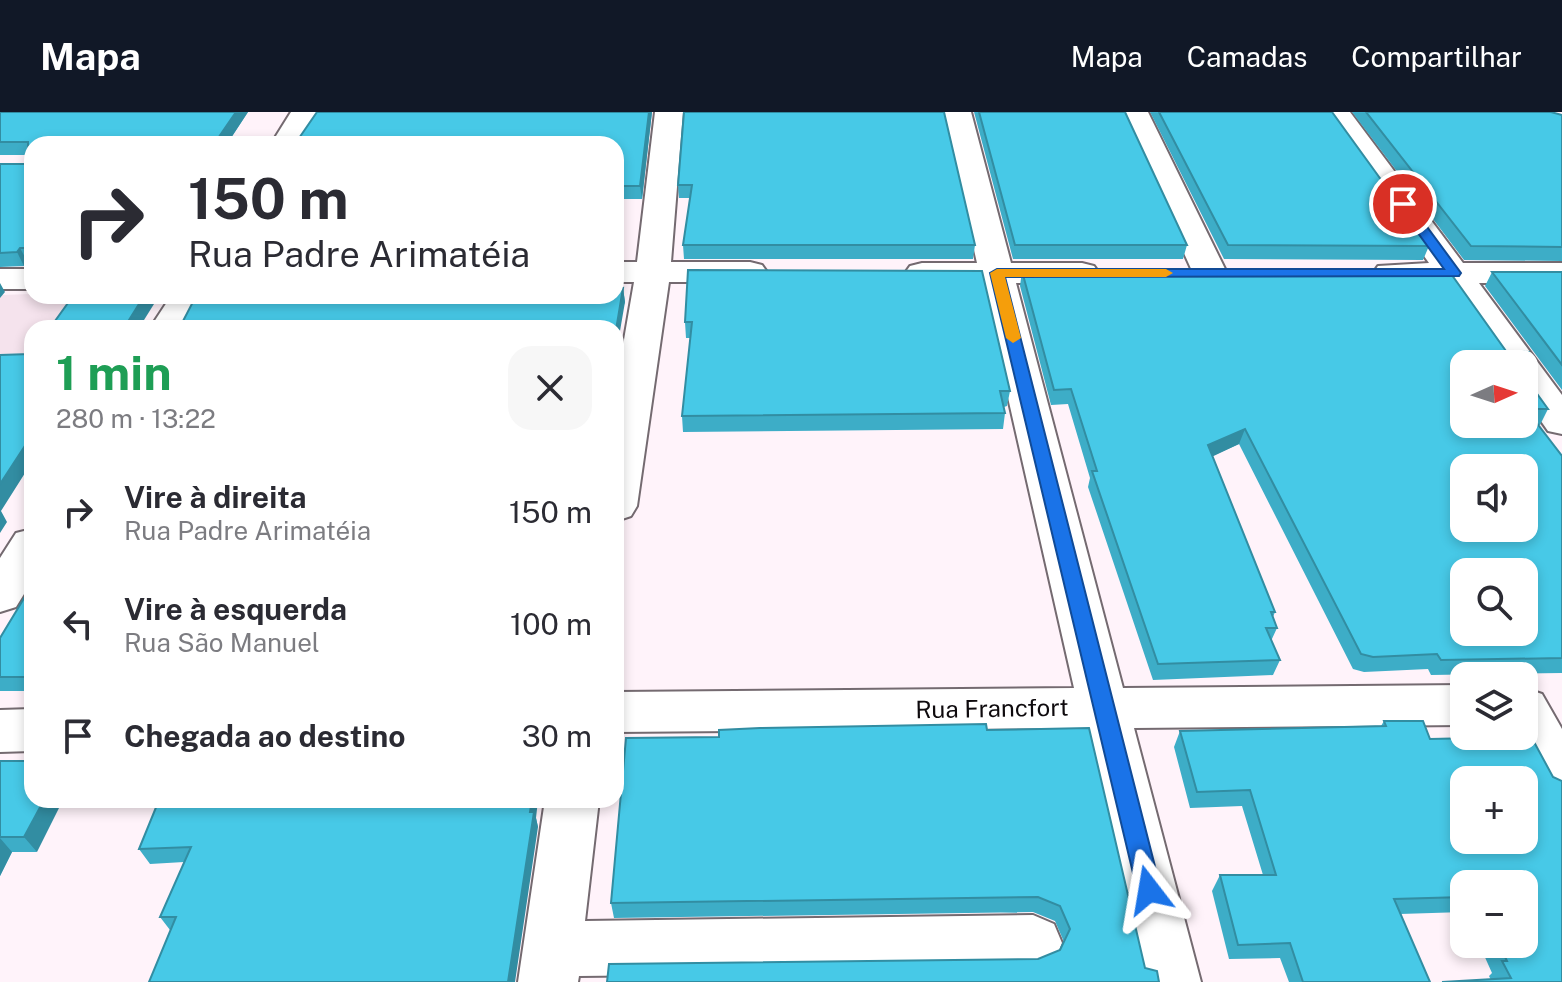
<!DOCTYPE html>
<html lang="pt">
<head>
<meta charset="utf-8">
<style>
	body { margin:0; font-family:"Public Sans",sans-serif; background:#f7f7f7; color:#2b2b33; height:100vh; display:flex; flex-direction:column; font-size:30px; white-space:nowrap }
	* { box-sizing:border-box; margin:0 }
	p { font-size:26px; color:#7c7c81 }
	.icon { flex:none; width:44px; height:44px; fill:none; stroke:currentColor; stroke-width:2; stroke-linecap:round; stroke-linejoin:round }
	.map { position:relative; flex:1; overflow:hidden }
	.drawer { position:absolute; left:24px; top:208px; width:600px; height:488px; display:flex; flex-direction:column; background:#fff; border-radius:24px; box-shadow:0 4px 12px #0003 }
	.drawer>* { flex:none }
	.guide { position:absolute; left:24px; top:24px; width:600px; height:168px; border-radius:24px; box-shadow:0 4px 12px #0003; background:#fff; color:#2b2b33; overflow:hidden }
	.needle { width:52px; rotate:87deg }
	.fabs { position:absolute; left:1450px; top:238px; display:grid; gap:16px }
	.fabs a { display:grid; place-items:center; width:88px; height:88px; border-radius:16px; background:#fff; box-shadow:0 4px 12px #0003; font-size:40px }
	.pin { position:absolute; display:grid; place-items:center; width:68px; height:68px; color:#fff; margin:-34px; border:4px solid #fff; border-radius:50%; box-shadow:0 2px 8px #0007 }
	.me { position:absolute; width:88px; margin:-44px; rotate:346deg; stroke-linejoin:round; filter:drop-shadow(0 0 6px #0008) }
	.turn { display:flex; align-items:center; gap:28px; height:168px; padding:0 32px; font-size:36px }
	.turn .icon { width:104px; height:104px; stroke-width:2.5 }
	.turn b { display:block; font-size:56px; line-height:68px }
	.round { display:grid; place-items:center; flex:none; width:84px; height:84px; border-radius:24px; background:#f7f7f7 }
	.overview { display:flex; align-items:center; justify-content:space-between; height:136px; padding:0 32px }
	h1 { font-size:48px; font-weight:700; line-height:60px; color:#1e9e55 }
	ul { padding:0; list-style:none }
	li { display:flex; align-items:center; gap:24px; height:112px; padding:0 32px }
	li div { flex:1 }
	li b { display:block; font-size:30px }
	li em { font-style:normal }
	header { display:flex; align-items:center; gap:48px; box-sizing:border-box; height:112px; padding:0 40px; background:#111827; color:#fff }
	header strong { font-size:38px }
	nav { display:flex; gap:44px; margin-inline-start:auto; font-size:28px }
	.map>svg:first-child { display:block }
</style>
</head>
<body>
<header>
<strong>Mapa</strong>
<nav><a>Mapa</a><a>Camadas</a><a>Compartilhar</a></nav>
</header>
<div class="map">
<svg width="1562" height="870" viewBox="0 0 1562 870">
	<rect width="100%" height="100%" fill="#fff3fa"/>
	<path fill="#f5e3ed" d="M32 182 76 184 54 216H32V259L0 260V183Z"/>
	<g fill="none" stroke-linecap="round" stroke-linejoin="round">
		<g stroke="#746a70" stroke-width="4">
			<path id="minor" d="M291 0H319L301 32H271Z
				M655 0H683L671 150H750L762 153 767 160 762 167 750 170H669L637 394 631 404 616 409V274L634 170H616V150H637Z
				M943 0H971L1011 151H1082L1094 154 1099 161 1094 168 1082 171H1016L1123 576 1464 573V613L1134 616 1201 870H1141L1083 616 616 620V580L1074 576 982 171H922L910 168 905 161 910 154 922 151H977Z
				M1120 0H1148L1227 161 1222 168 1210 171 1198 168 1193 161Z
				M1322 0H1350L1463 151H1562V171H1479L1562 283V322L1548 319 1524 285V252H1501L1444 171H1390L1378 168 1373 161 1378 154 1429 151Z
				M0 157H32V177H0Z
				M171 184H205L186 216H150Z
				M32 417V469L16 495 0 500V446L16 421Z
				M1524 576 1542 582 1562 617V686L1543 680 1514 624H1524Z
				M32 597V639L0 640V598Z
				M545 688H599L585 809 1033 803 1054 812 1062 831 1054 850 1033 859 579 864 578 870H518Z"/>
		</g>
		<use href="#minor" fill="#fff" fill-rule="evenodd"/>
	</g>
	<path fill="#3dadc7" d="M0 0H248L227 32H32V149H27L24 154 0 155V52H28V43H0Z
		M317 0H652L642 87H616V32Z
		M684 0 975 133 973 147H684L683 133 690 86H679L678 73Z
		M974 0H1125L1187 133 1183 147H1013Z
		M1150 0H1332L1429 134 1423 148 1224 147Z
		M1352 0H1551L1562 3V149L1464 148Z
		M982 159 1010 279 1007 294 1004 295 1005 301 1003 317 683 320 682 304 691 226H686L685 210Z
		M1022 159 1530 272 1548 297 1540 313H1538L1562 344V561L1431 563 1428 557 1364 560 1353 557 1239 332 1212 344 1275 500 1273 505 1277 516 1271 529 1280 548 1273 563 1153 568 1088 375 1090 366 1068 292 1051 293 1020 174Z
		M1492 160H1562V278L1485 174Z
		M623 176 625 190 616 216H184L182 211 616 184Z
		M32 473V579H0V526Z
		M1384 609 1430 627 1562 870 1491 868 1489 864 1492 861 1479 832H1524L1464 772V800L1400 802 1430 870H1289L1280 846 1229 847 1212 779 1220 763H1263L1242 694 1190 696 1174 635 1180 619 1381 614Z
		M987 618 1145 856 1038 847 1060 838 1064 830 1055 809 1033 800 614 806 611 791 719 625Z
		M0 649 37 740H12L0 764Z
		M536 706 538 715 170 818 160 805 184 750 150 752 139 737Z"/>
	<path fill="#328da2" d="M236 0H248L227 32H214Z
		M649 0H652L642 87 640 74Z
		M20 136 27 149 24 154 17 140Z
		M0 171 5 180 0 186Z
		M623 176 625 190 616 242V218Z
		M144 184H159L139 216H124Z
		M1245 317 1239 332 1203 349 1208 333Z
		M32 323V350L1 399 7 410 0 421V372Z
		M44 688H63L37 740 24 725Z
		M532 688H538L536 706 538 715 515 870H508Z
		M0 726 12 740 0 764Z"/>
	<path fill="#47c9e7" stroke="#328da2" stroke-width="2" fill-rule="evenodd" d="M0 0H236L214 32H32V136H20L17 140 0 141V52H28V30H0Z
		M317 0H649L640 74H616V32H295Z
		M684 0H944L975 133H683L692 73H678Z
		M979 0H1125L1187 133H1015Z
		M1159 0H1332L1429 134 1228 133Z
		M1366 0H1551L1562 3V135L1471 134Z
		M688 158 982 159 1010 279H1000L1005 301 682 304 692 210H685Z
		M1022 159H1449L1506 239 1529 240 1530 272 1548 297H1526L1562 344V546L1441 548 1437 542 1373 545 1361 542 1245 317 1208 333 1275 500H1271L1277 516H1266L1280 548 1158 552 1092 359H1097L1071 277 1054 278ZM1464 252H1524V312H1464ZM1464 356H1524V416H1464ZM1464 460H1524V520H1464Z
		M1492 160H1562V253Z
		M623 176 616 218V216H200L203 211H182L196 184H616V177Z
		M73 184H144L124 216H50Z
		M32 240V323L0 372V243L30 242Z
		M32 473V565H0V526Z
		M1384 609H1423L1430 627 1474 626 1476 630 1533 628 1553 665 1562 669V870H1442L1511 866 1502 849H1507L1499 832H1524V772H1464V785L1394 787 1430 870H1303L1290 831 1238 833 1220 763H1276L1250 678 1197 680 1180 619 1386 614ZM1464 668H1524V728H1464Z
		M986 612 987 618 1089 616 1145 856 1157 859 1159 870H607L609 852 1038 847 1060 838 1070 817 1060 794 1038 785 611 791 626 626 719 625V618L760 616Z
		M0 649H32V688H44L24 725H0Z
		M159 688H532L530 700H534L508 870H149L176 805H160L191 735 139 737Z"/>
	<path fill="#1a73e8" stroke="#114b97" stroke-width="2" d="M1399 89H1408L1461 161 1459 164 1005 165 1161 778 1157 786 1149 789 1141 786 1137 778 990 161 997 157H1444L1397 92Z"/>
	<path fill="#f59e0b" d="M997 157H1166L1173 161 1166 165H1005L1021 226 1013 231 1006 226 990 161Z"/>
	<g text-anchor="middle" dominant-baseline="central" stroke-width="6" stroke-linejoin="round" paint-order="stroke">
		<g font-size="24" fill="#0e0a0d" stroke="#fff">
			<text transform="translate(992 596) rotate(-1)">Rua Francfort</text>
		</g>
	</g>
</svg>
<div class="fabs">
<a><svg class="needle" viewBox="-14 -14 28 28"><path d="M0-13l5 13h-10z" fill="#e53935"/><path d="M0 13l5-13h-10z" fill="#7c7c81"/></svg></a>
<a><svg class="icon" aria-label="sound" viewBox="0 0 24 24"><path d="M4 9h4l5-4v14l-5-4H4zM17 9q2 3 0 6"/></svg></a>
<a><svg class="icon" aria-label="search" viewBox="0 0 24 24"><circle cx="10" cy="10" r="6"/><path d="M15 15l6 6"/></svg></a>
<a><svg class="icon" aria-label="layers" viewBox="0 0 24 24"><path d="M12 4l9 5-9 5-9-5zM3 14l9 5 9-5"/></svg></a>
<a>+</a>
<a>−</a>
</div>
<div class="pin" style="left:1403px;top:92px;background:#d93025"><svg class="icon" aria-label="arrive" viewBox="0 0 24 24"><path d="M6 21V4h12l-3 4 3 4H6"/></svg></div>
<svg class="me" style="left:1149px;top:778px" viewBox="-20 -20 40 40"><path d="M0-17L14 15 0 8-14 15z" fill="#1a73e8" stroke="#fff" stroke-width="4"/></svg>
<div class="guide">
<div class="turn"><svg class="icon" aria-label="right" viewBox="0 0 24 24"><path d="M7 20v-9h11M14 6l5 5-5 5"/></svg><div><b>150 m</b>Rua Padre Arimatéia</div></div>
</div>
<section class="drawer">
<div class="overview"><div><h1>1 min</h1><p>280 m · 13:22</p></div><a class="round"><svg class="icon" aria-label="close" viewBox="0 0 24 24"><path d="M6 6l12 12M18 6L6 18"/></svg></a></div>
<ul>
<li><svg class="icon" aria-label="right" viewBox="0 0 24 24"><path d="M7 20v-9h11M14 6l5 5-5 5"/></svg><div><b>Vire à direita</b><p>Rua Padre Arimatéia</p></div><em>150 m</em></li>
<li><svg class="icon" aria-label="left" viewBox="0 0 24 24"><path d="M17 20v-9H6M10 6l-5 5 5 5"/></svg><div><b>Vire à esquerda</b><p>Rua São Manuel</p></div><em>100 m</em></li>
<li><svg class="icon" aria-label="arrive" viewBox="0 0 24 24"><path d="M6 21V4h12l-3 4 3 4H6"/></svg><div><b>Chegada ao destino</b></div><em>30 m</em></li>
</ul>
</section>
</div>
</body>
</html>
